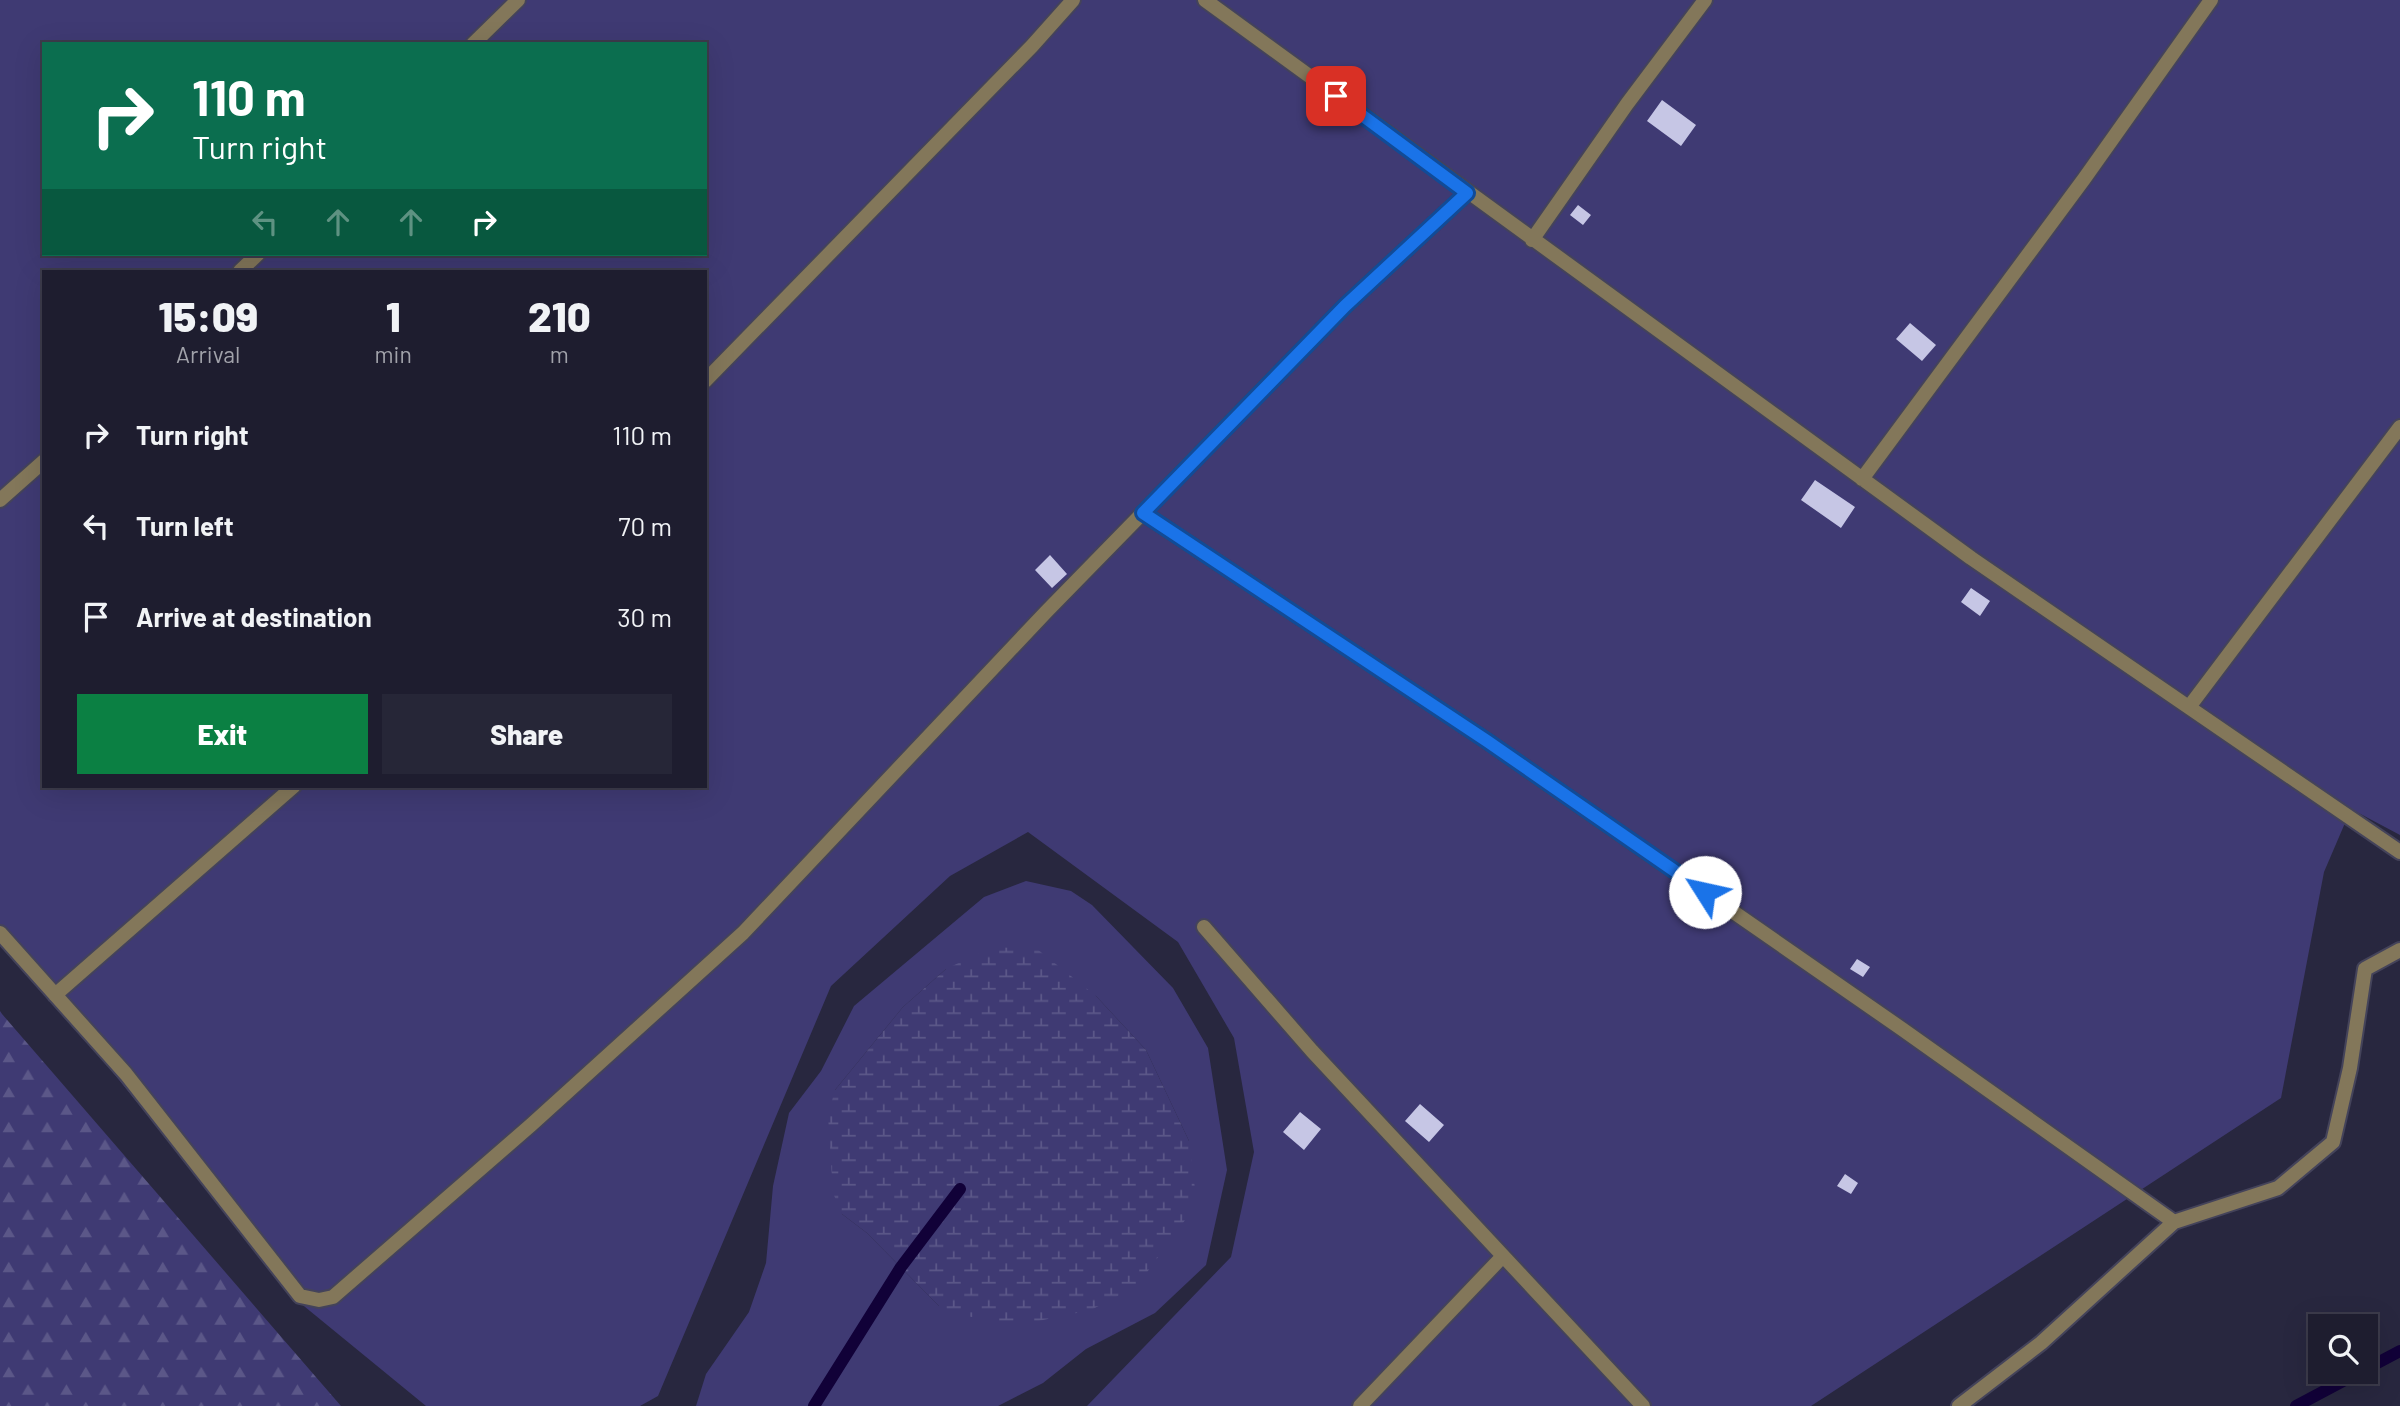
<!DOCTYPE html>
<html lang="en">
<head>
<meta charset="utf-8">
<style>
	body { margin:0; font-family:Barlow,sans-serif; background:#262637; color:#f1f3f6; height:100vh; display:flex; flex-direction:column; font-size:26px; white-space:nowrap }
	* { box-sizing:border-box; margin:0 }
	p { font-size:23px; color:#a1a2aa }
	.icon { flex:none; width:38px; height:38px; fill:none; stroke:currentColor; stroke-width:2; stroke-linecap:round; stroke-linejoin:round }
	.map { position:relative; flex:1; overflow:hidden }
	.sheet { position:absolute; left:42px; top:270px; width:665px; height:518px; display:flex; flex-direction:column; background:#1e1d2f; border-radius:0px; box-shadow:0 7px 28px #0002,0 0 0 2px #3c3b4b }
	.sheet>* { flex:none }
	.banner { position:absolute; left:42px; top:42px; width:665px; height:214px; border-radius:0px; box-shadow:0 7px 28px #0002,0 0 0 2px #3c3b4b; background:#0b6e4f; color:#fff; overflow:hidden }
	.buttons { position:absolute; left:2308px; top:1314px; display:grid; gap:14px }
	.buttons a { display:grid; place-items:center; width:70px; height:70px; border-radius:0px; background:#1e1d2f; box-shadow:0 7px 28px #0002,0 0 0 2px #3c3b4b; font-size:35px }
	.pin { position:absolute; display:grid; place-items:center; width:60px; height:60px; color:#fff; margin:-30px; border-radius:14px; box-shadow:0 4px 10px #0006 }
	.me { position:absolute; width:77px; margin:-38px; rotate:305deg; stroke-linejoin:round; filter:drop-shadow(0 0 5px #0008) }
	.turn { display:flex; align-items:center; gap:24px; height:147px; padding:0 35px; font-size:32px }
	.turn .icon { width:91px; height:91px; stroke-width:2.5 }
	.turn b { display:block; font-size:49px; line-height:60px }
	.lanes { display:flex; align-items:center; height:66px; padding:0 35px; background:#0003; justify-content:center; gap:35px; direction:ltr }
	.lanes .off { opacity:.35 }
	.eta { display:flex; justify-content:space-evenly; align-items:center; height:119px; text-align:center }
	.eta b { font-size:42px; font-weight:800; line-height:49px }
	.primary-button { display:flex; gap:14px; margin-top:auto; padding:14px 35px }
	.primary-button a { flex:1; height:80px; border-radius:0px; background:#0b8043; color:#fff; font-size:28px; font-weight:800; line-height:80px; text-align:center }
	.primary-button a+a { background:#262637; color:#f1f3f6 }
	ul { padding:0; list-style:none }
	li { display:flex; align-items:center; gap:21px; height:91px; padding:0 35px }
	li div { flex:1 }
	li b { display:block; font-size:26px }
	li em { font-style:normal }
	.map>svg:first-child { display:block }
</style>
</head>
<body>
<div class="map">
<svg width="2400" height="1406" viewBox="0 0 2400 1406">
	<defs>
		<pattern id="forest-firs" width="22" height="20" patternUnits="userSpaceOnUse" patternTransform="scale(1.75)"><rect width="22" height="20" fill="#3f3a73"/><path d="M5 1l3.5 6h-7zM16 11l3.5 6h-7z" fill="#5b5788"/></pattern>
		<pattern id="wetland-marsh" width="20" height="14" patternUnits="userSpaceOnUse" patternTransform="scale(1.75)"><rect width="20" height="14" fill="#3f3a73"/><path d="M1 5h8M5 5V1M11 12h8M15 12V8" fill="none" stroke="#5b5788"/></pattern>
	</defs>
	<rect width="100%" height="100%" fill="#28273f"/>
	<path fill="#3f3a73" fill-rule="evenodd" d="M0 0H2400V835L2351 809 2324 872 2281 1098 1811 1406H1087L1231 1257 1254 1152 1234 1038 1178 942 1028 832 950 876 831 986 658 1396 640 1406H426L299 1302 0 933ZM44 44H705V254H44ZM44 271H705V786H44Z
		M1026 881 1071 891 1092 905 1173 988 1208 1048 1227 1170 1206 1265 1155 1313 1086 1349 1043 1383 998 1406H696L706 1374 749 1312 766 1263 773 1186 789 1113 821 1071 854 1006 984 897ZM946 969 1096 996 1146 1050 1189 1141 939 1306 867 1233 842 1214 835 1090 903 1007Z"/>
	<path fill="url(#forest-firs)" d="M0 1011 2 1014 341 1406H0Z"/>
	<path fill="url(#wetland-marsh)" d="M992 947 1037 949 1096 996 1146 1050 1189 1141 1195 1189 1188 1216 1137 1286 1091 1310 1019 1325 966 1316 939 1306 867 1233 842 1214 833 1193 828 1115 835 1090 903 1007 946 969Z"/>
	<g fill="none" stroke-linecap="round" stroke-linejoin="round">
		<path stroke="#110138" stroke-width="12" d="M2366 1369 2400 1351
			M814 1406 901 1267 960 1189
			M2296 1406 2360 1372"/>
	</g>
	<path fill="#c6c6e5" d="M1662 100 1696 125 1681 146 1647 121Z
		M1578 205 1591 215 1583 225 1570 215Z
		M1910 323 1936 345 1922 361 1896 339Z
		M1815 480 1855 507 1841 528 1801 500Z
		M1050 555 1067 574 1052 588 1035 570Z
		M1971 588 1990 601 1980 616 1961 602Z
		M1857 959 1870 967 1863 977 1850 969Z
		M1420 1104 1444 1125 1429 1142 1405 1121Z
		M1300 1112 1321 1129 1304 1150 1283 1132Z
		M1845 1174 1858 1183 1851 1194 1837 1186Z"/>
	<g fill="none" stroke-linecap="round" stroke-linejoin="round">
		<g stroke="#44435a" stroke-width="18">
			<path id="lane" d="M1205 0 1971 558 2400 852
				M473 44 518 0
				M1532 240 1627 104 1705 0
				M240 271 258 254
				M705 381 1032 46 1073 0
				M1862 479 2084 179 2211 0
				M0 500 44 461
				M1143 513 1487 741 1902 1029 2174 1222
				M2189 707 2400 427
				M1204 927 1312 1051 1643 1406
				M0 933 126 1074 300 1296 319 1300 333 1297 531 1125 743 933 1046 612 1345 306 1467 193
				M55 995 294 786
				M1360 1406 1503 1256
				M1959 1406 2041 1343 2174 1222 2278 1188 2333 1142 2350 1068 2365 969 2400 950"/>
		</g>
		<use href="#lane" stroke="#83775a" stroke-width="14"/>
	</g>
	<g fill="none" stroke-linecap="round" stroke-linejoin="round">
		<g stroke="#114b97" stroke-width="18">
			<path id="route" d="M1336 96 1467 193 1345 306 1143 513 1487 741 1705 892"/>
		</g>
		<use href="#route" stroke="#1a73e8" stroke-width="12"/>
	</g>
</svg>
<div class="buttons">
<a><svg class="icon" aria-label="search" viewBox="0 0 24 24"><circle cx="10" cy="10" r="6"/><path d="M15 15l6 6"/></svg></a>
</div>
<div class="pin" style="left:1336px;top:96px;background:#d93025"><svg class="icon" aria-label="arrive" viewBox="0 0 24 24"><path d="M6 21V4h12l-3 4 3 4H6"/></svg></div>
<svg class="me" style="left:1705px;top:892px" viewBox="-20 -20 40 40"><circle r="19" fill="#fff"/><path d="M0-13L10 11 0 6-10 11z" fill="#1a73e8"/></svg>
<div class="banner">
<div class="turn"><svg class="icon" aria-label="right" viewBox="0 0 24 24"><path d="M7 20v-9h11M14 6l5 5-5 5"/></svg><div><b>110 m</b>Turn right</div></div>
<div class="lanes"><svg class="icon off" aria-label="left" viewBox="0 0 24 24"><path d="M17 20v-9H6M10 6l-5 5 5 5"/></svg><svg class="icon off" aria-label="ahead" viewBox="0 0 24 24"><path d="M12 20V5M6 11l6-6 6 6"/></svg><svg class="icon off" aria-label="ahead" viewBox="0 0 24 24"><path d="M12 20V5M6 11l6-6 6 6"/></svg><svg class="icon" aria-label="right" viewBox="0 0 24 24"><path d="M7 20v-9h11M14 6l5 5-5 5"/></svg></div>
</div>
<section class="sheet">
<div class="eta">
<div><b>15:09</b><p>Arrival</p></div>
<div><b>1</b><p>min</p></div>
<div><b>210</b><p>m</p></div>
</div>
<ul>
<li><svg class="icon" aria-label="right" viewBox="0 0 24 24"><path d="M7 20v-9h11M14 6l5 5-5 5"/></svg><div><b>Turn right</b></div><em>110 m</em></li>
<li><svg class="icon" aria-label="left" viewBox="0 0 24 24"><path d="M17 20v-9H6M10 6l-5 5 5 5"/></svg><div><b>Turn left</b></div><em>70 m</em></li>
<li><svg class="icon" aria-label="arrive" viewBox="0 0 24 24"><path d="M6 21V4h12l-3 4 3 4H6"/></svg><div><b>Arrive at destination</b></div><em>30 m</em></li>
</ul>
<div class="primary-button"><a>Exit</a><a>Share</a></div>
</section>
</div>
</body>
</html>
